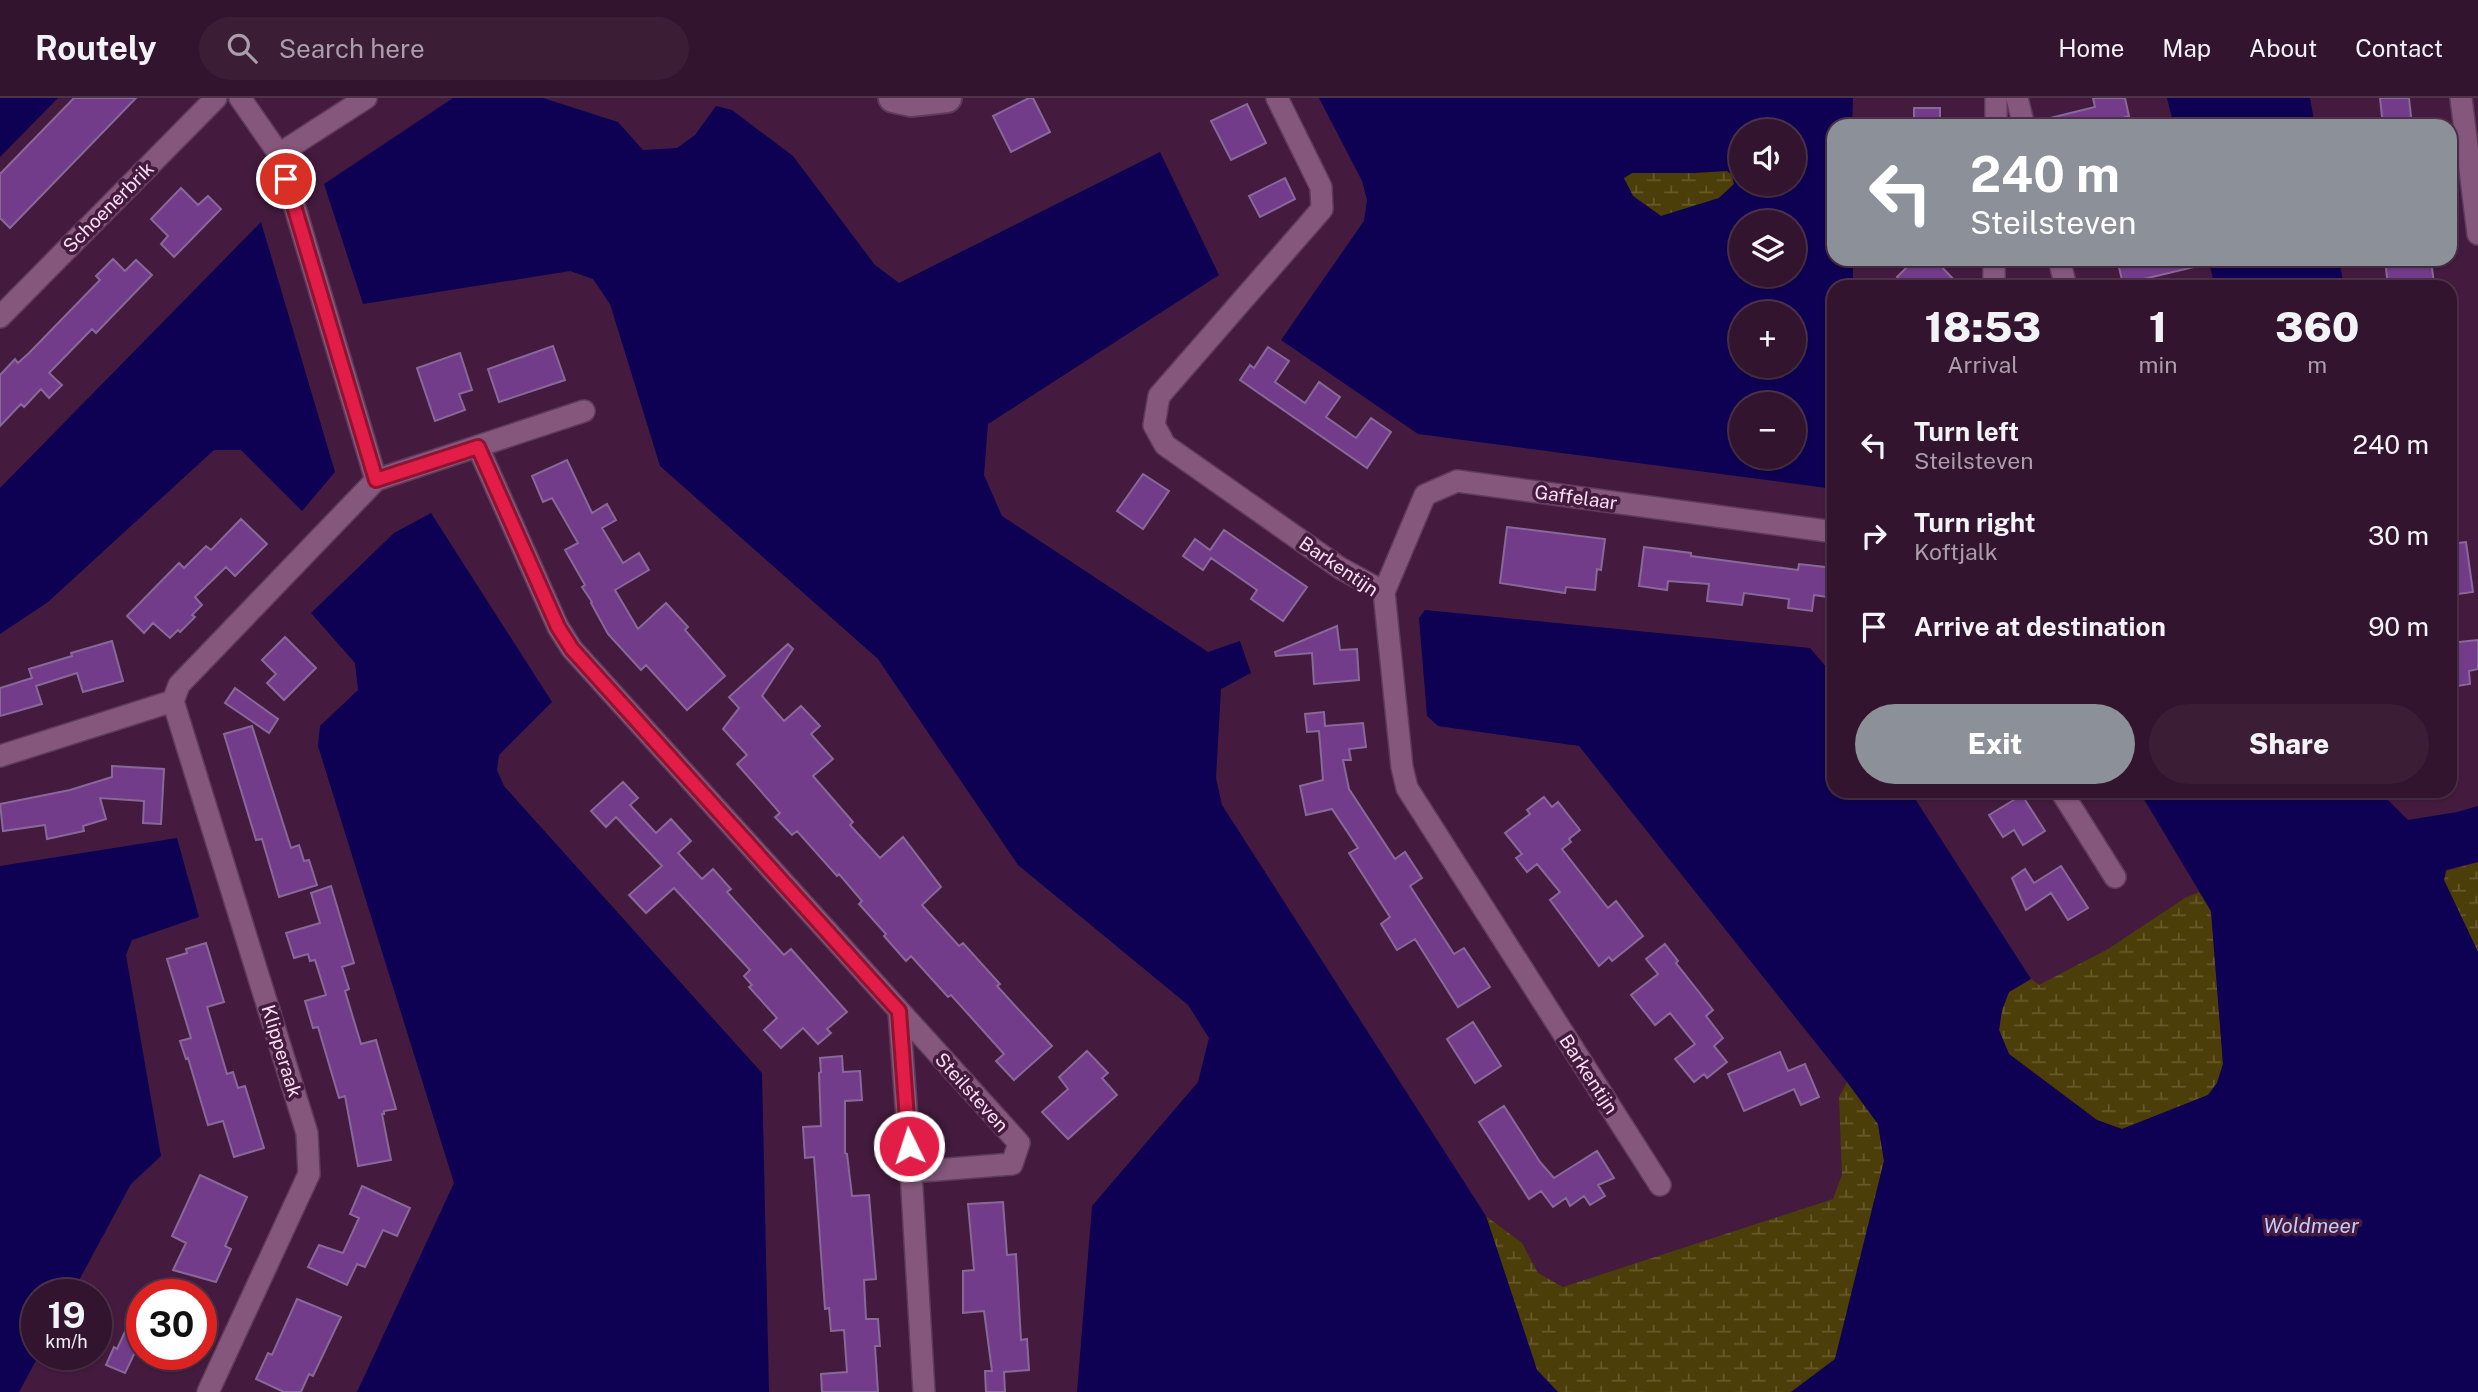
<!DOCTYPE html>
<html lang="en">
<head>
<meta charset="utf-8">
<style>
	body { margin:0; font-family:"Public Sans",sans-serif; background:#3b1d36; color:#f1f3f6; height:100vh; display:flex; flex-direction:column; font-size:26px; white-space:nowrap }
	* { box-sizing:border-box; margin:0 }
	p { font-size:23px; color:#a99eaa }
	.icon { flex:none; width:38px; height:38px; fill:none; stroke:currentColor; stroke-width:2; stroke-linecap:round; stroke-linejoin:round }
	.map { position:relative; flex:1; overflow:hidden }
	.side { position:absolute; left:1827px; top:182px; width:630px; height:518px; display:flex; flex-direction:column; background:#33142e; border-radius:21px; box-shadow:0 2px 5px #0004,0 0 0 2px #4e334a }
	.side>* { flex:none }
	.top-card { position:absolute; left:1827px; top:21px; width:630px; height:147px; border-radius:21px; box-shadow:0 2px 5px #0004,0 0 0 2px #4e334a; background:#8c9099; color:#fff; overflow:hidden }
	.tools { position:absolute; left:1729px; top:21px; display:grid; gap:14px }
	.tools a { display:grid; place-items:center; width:77px; height:77px; border-radius:50%; background:#33142e; box-shadow:0 2px 5px #0004,0 0 0 2px #4e334a; font-size:35px }
	.speed { position:absolute; left:21px; top:1181px; display:flex; gap:14px; font-size:35px; font-weight:700; text-align:center }
	.speed>* { display:grid; place-content:center; width:91px; height:91px; border-radius:50%; background:#33142e; box-shadow:0 2px 5px #0004,0 0 0 2px #4e334a; line-height:1 }
	.speed small { font-size:18px; font-weight:400 }
	.speed .limit { border:10px solid #d22; background:#fff; color:#111 }
	.pin { position:absolute; display:grid; place-items:center; width:60px; height:60px; color:#fff; margin:-30px; border:4px solid #fff; border-radius:50%; box-shadow:0 2px 7px #0007 }
	.me { position:absolute; width:77px; margin:-38px; rotate:356deg; stroke-linejoin:round; filter:drop-shadow(0 0 5px #0008) }
	.turn { display:flex; align-items:center; gap:24px; height:147px; padding:0 28px; font-size:32px }
	.turn .icon { width:91px; height:91px; stroke-width:2.5 }
	.turn b { display:block; font-size:49px; line-height:60px }
	.eta { display:flex; justify-content:space-evenly; align-items:center; height:119px; text-align:center }
	.eta b { font-size:42px; font-weight:800; line-height:49px }
	.cta { display:flex; gap:14px; margin-top:auto; padding:14px 28px }
	.cta a { flex:1; height:80px; border-radius:42px; background:#8c9099; color:#fff; font-size:28px; font-weight:800; line-height:80px; text-align:center }
	.cta a+a { background:#3b1d36; color:#f1f3f6 }
	ul { padding:0; list-style:none }
	li { display:flex; align-items:center; gap:21px; height:91px; padding:0 28px }
	li div { flex:1 }
	li b { display:block; font-size:26px }
	li em { font-style:normal }
	header { display:flex; align-items:center; gap:42px; box-sizing:border-box; height:98px; padding:0 35px; background:#33142e; border-bottom:2px solid #4e334a }
	header strong { font-size:33px }
	nav { display:flex; gap:38px; margin-inline-start:auto; font-size:24px }
	.search { width:490px; height:63px; background:#3b1d36; display:flex; align-items:center; gap:18px; box-sizing:border-box; padding:0 24px; border-radius:38px; color:#a99eaa; font-size:26px }
	.map>svg:first-child { display:block }
</style>
</head>
<body>
<header>
<strong>Routely</strong>
<div class="search"><svg class="icon" aria-label="search" viewBox="0 0 24 24"><circle cx="10" cy="10" r="6"/><path d="M15 15l6 6"/></svg>Search here</div>
<nav><a>Home</a><a>Map</a><a>About</a><a>Contact</a></nav>
</header>
<div class="map">
<svg width="2478" height="1294" viewBox="0 0 2478 1294">
	<defs>
		<pattern id="wetland-marsh" width="20" height="14" patternUnits="userSpaceOnUse" patternTransform="scale(1.75)"><rect width="20" height="14" fill="#4c3e08"/><path d="M1 5h8M5 5V1M11 12h8M15 12V8" fill="none" stroke="#67592c"/></pattern>
	</defs>
	<rect width="100%" height="100%" fill="#441b3e"/>
	<path fill="url(#wetland-marsh)" d="M1727 72 1732 77 1734 86 1719 100 1661 118 1633 98 1623 80 1631 75H1693Z
		M2478 764V854L2444 782 2446 773Z
		M2199 794 2211 813 2223 966 2217 985 2208 997 2122 1031 2097 1022 2009 956 1999 932 2002 912 2009 894 2031 881 2039 887 2108 851 2185 800Z
		M1847 984 1878 1026 1884 1063 1835 1262 1791 1294H1558L1537 1272 1486 1118 1522 1145 1538 1175 1563 1189 1833 1101 1842 1077 1839 999Z"/>
	<path fill="#0e0053" fill-rule="evenodd" d="M0 0H58L0 59Z
		M453 0H543L618 24 643 52 677 50 695 37 716 8 732 12 793 58 875 167 899 185 1160 54 1219 177 988 326 984 377 1002 418 1208 554 1240 543 1251 575 1221 591 1216 680 1222 707 1486 1118 1537 1272 1558 1294H1077L1092 1108 1198 984 1209 940 1188 907 1018 767 878 561 660 368 610 206 593 181 570 173 363 206 324 86Z
		M1319 0H1853L1852 28H1834V161H1853V189H1834V391L1418 336 1281 242 1364 123 1367 102 1362 83ZM1794 33V86H1741V33ZM1727 73 1732 77 1734 86 1719 100 1661 118 1633 98 1624 80 1632 75H1693ZM1794 124V177H1741V124ZM1794 215V268H1741V215ZM1794 306V359H1741V306Z
		M2167 0H2310L2315 28H2174Z
		M261 124 335 374 302 413 241 352H214L48 504 0 536V390Z
		M2208 161H2339L2344 189H2215Z
		M431 415 552 604 499 657 497 672 504 688 762 975 769 1294H357L454 1085 318 648 320 628 358 592 355 565 311 515 394 435Z
		M1425 512 1810 550 1834 578V693H1910L2031 881 2009 894 2002 912 1999 932 2009 956 2097 1022 2122 1031 2208 997 2217 985 2223 966 2211 813 2139 693H2388V702L2408 722 2457 714 2478 708V764L2446 772 2444 782 2478 854V1294H1791L1835 1261 1884 1063 1878 1026 1847 984 1579 648 1438 628 1427 618 1419 520Z
		M177 740 199 819 132 842 126 857 161 1058 131 1086 71 1197H37V1256L39 1257 19 1294H0V768Z"/>
	<path fill="#723c8b" stroke="#886898" stroke-width="2" d="M74 0H136L10 130 0 120V76Z
		M1029 0H1033L1050 34 1011 54 993 18Z
		M2093 0H2125L2129 18 2123 20 2125 28H2047L2046 21 2095 9Z
		M2380 0H2409L2412 28H2383Z
		M1247 6 1266 45 1231 62 1211 23Z
		M1914 10H1940V28H1914Z
		M1285 80 1295 101 1260 119 1249 98Z
		M181 90 198 107 208 98 221 111 174 159 161 146 168 138 151 121Z
		M113 161 125 173 136 162 152 177 96 235 92 231 49 275 62 287 49 300 41 291 24 309 21 306 0 328V277L15 261 18 265 29 255 100 182 96 178Z
		M1915 161H1934L1961 189H1906L1897 179Z
		M2117 161H2197L2198 168 2123 186Z
		M2385 161H2431L2434 186 2388 189Z
		M553 248 565 282 499 304 488 271Z
		M1268 249 1289 263 1275 284 1305 305 1319 284 1340 299 1326 319 1356 340 1371 320 1391 334 1367 370 1240 282 1250 267 1254 270Z
		M460 255 472 292 459 296 465 312 435 323 417 270Z
		M567 362 592 415 607 406 616 422 602 430 623 465 639 455 649 472 615 492 638 531 666 505 688 529 685 532 725 578 687 612 646 567 641 572 608 536 591 505 592 504 582 489 585 487 565 452 578 445 552 400 543 404 532 378Z
		M1143 376 1169 393 1143 431 1117 413Z
		M241 421 267 446 235 478 226 469 195 499 202 507 192 517 195 519 180 534 178 532 170 540 153 525 144 535 127 518 179 465 184 470 206 448 211 452Z
		M1507 429 1605 441 1601 472 1597 471 1595 492 1566 489 1565 495 1500 485Z
		M1224 432 1307 489 1283 523 1251 501 1257 492 1211 460 1203 472 1183 458 1195 441 1210 452Z
		M2466 444 2473 494 2450 497V446Z
		M1644 449 1691 455V458L1798 472 1799 466 1834 470V500L1814 497 1812 513 1788 510 1789 501 1744 495 1742 507 1707 503 1709 486 1668 483 1667 492 1639 488Z
		M1337 528 1340 552 1357 551 1359 582 1314 586 1312 555 1276 558 1275 554Z
		M285 539 316 570 284 602 267 585 276 576 262 562Z
		M2478 542V571L2469 573 2470 586 2450 589V545Z
		M112 543 123 583 83 594 77 575 36 588 42 606 0 618V590L32 580 29 571 72 558 71 555Z
		M788 546 793 551 762 598 784 623 801 608 820 628 811 636 833 661 813 678 853 724 850 727 880 760 903 739 941 789 922 807 959 848 963 845 1000 886 997 888 1052 948 1014 982 996 963 1004 956 951 897 948 899 911 858 906 863 884 838 886 836 859 806 862 803 839 776 837 778 797 733 792 737 775 719 780 715 737 666 747 657 723 631 739 610 729 599Z
		M235 590 278 621 269 635 225 605Z
		M1324 614 1325 628 1363 625 1366 649 1349 651 1351 662H1343L1349 691 1395 761 1405 754 1422 780 1410 788 1454 856 1464 850 1490 889 1458 909 1415 841 1397 852 1381 826 1390 819 1349 755 1358 750 1332 711 1306 717 1300 688 1323 682 1319 633 1307 634 1305 616Z
		M252 628 291 750 299 747 304 763 309 762 317 787 279 799 262 741 256 742 224 636Z
		M112 668 164 671 161 726 143 725 144 703 100 700 106 721 83 728 84 733 47 741 45 727 3 733 0 706 70 692 112 679Z
		M623 684 638 700 630 707 656 735 671 721 691 743 678 755 702 781 713 771 731 791 727 794 784 857 791 851 847 914 827 931 831 935 818 946 803 930 781 950 764 932 777 920 749 889 752 887 744 878 750 872 674 790 646 815 629 797 662 768 616 719 606 729 591 713Z
		M2022 697 2045 733 2023 747 2014 732 2003 739 1989 717Z
		M1544 699 1552 709 1558 704 1580 732 1569 741 1571 744 1562 751 1608 810 1616 803 1643 838 1612 863 1609 859 1599 868 1550 802 1560 794 1537 766 1527 774 1516 760 1522 756 1505 735 1530 716 1527 712Z
		M2061 768 2088 810 2068 822 2051 795 2026 812 2012 780 2025 771 2034 785Z
		M331 788 354 865 342 869 349 891 345 893 361 946 376 942 396 1011 384 1013V1016H382L391 1062 358 1068 345 998 339 1000 318 929 313 930 305 903 326 897 315 862 310 863 308 856 294 860 286 835 320 825 311 795Z
		M206 845 224 904 207 909 227 976 233 974 238 990 245 988 264 1050 234 1059 223 1023 208 1027 188 960 186 961 180 943 191 940 167 861 187 855 186 851Z
		M1665 846 1678 863 1676 865 1713 912 1706 918 1723 940 1714 948 1727 964 1707 980 1704 976 1694 984 1675 961 1695 946 1670 915 1655 927 1631 897 1658 876 1646 861Z
		M1473 924 1501 968 1475 985 1447 941Z
		M1087 953 1108 975 1102 980 1117 997 1068 1041 1042 1014 1068 991 1059 979Z
		M1780 954 1788 973 1805 966 1819 999 1801 1007 1794 991 1744 1013 1728 976Z
		M842 958 843 974 860 973 862 1002 845 1003V1055L847 1056 852 1098 869 1097 876 1181 864 1182 866 1221H878L880 1248H875L878 1294H822L821 1276 847 1274 844 1232 831 1233 829 1210 825 1211 814 1059 805 1060 803 1029 821 1028 819 975 821 974 820 960Z
		M1504 1008 1540 1064 1554 1080 1597 1053 1614 1080 1598 1087 1605 1098 1590 1107 1584 1098 1570 1108 1566 1100 1553 1109 1541 1093 1529 1101 1479 1024Z
		M200 1077 247 1099 225 1148 231 1151 216 1184 173 1172 186 1145 172 1138Z
		M362 1088 410 1110 397 1138 383 1132 365 1169 357 1166 347 1187 308 1169 319 1147 343 1155 359 1120 350 1116Z
		M1003 1104 1007 1157 1016 1156 1021 1242 1027 1241 1029 1272 1004 1274 1005 1294H986L985 1273H992L984 1213 963 1215V1173L974 1172 968 1106Z
		M142 1197V1240L125 1275 106 1267 114 1249 117 1251Z
		M297 1201 341 1219 313 1278 309 1276 301 1294H284L256 1281 268 1255 272 1257Z"/>
	<g fill="none" stroke-linecap="round" stroke-linejoin="round">
		<g stroke="#5f3b5a" stroke-width="24">
			<path id="street" d="M240 0 279 56 376 382
				M1277 0 1321 89 1322 111 1159 298 1154 327 1165 347 1340 470 1384 494 1402 669 1407 690 1660 1087
				M2017 0 2024 28
				M2461 0 2478 136
				M1996 28V0
				M279 56 366 0
				M2059 161 2066 189
				M1994 189V161
				M0 219 216 0
				M478 349 558 529 572 551 1019 1045 1012 1066 911 1074
				M1384 494 1425 397 1457 383 1834 434
				M173 603 307 1035 309 1076 208 1294
				M0 658 173 603 179 587 376 382 584 313
				M2061 693 2115 779
				M899 913 911 1074 924 1294"/>
		</g>
		<g stroke="#5f3b5a" stroke-width="32">
			<path id="secondary" d="M893 0 911 4 947 0"/>
		</g>
		<use href="#street" stroke="#85577c" stroke-width="21"/>
		<use href="#secondary" stroke="#85577c" stroke-width="28"/>
	</g>
	<g fill="none" stroke-linecap="round" stroke-linejoin="round">
		<g stroke="#92132f" stroke-width="18">
			<path id="route" d="M286 81 376 382 478 349 558 529 572 551 899 913 909 1048"/>
		</g>
		<use href="#route" stroke="#e11d48" stroke-width="12"/>
	</g>
	<g text-anchor="middle" dominant-baseline="central" stroke-width="7" stroke-linejoin="round" paint-order="stroke">
		<g font-size="19" fill="#f9def3" stroke="#441b3e">
			<text transform="translate(108 109) rotate(-45)">Schoenerbrik</text>
			<text transform="translate(1576 399) rotate(8)">Gaffelaar</text>
			<text transform="translate(1339 468) rotate(34)">Barkentijn</text>
			<text transform="translate(282 953) rotate(73)">Klipperaak</text>
			<text transform="translate(1589 976) rotate(57)">Barkentijn</text>
			<text transform="translate(972 994) rotate(48)">Steilsteven</text>
		</g>
		<g font-size="21" font-style="italic" fill="#c1ccfb" stroke="#441b3e">
			<text x="2311" y="1127">Woldmeer</text>
		</g>
	</g>
</svg>
<div class="tools">
<a><svg class="icon" aria-label="sound" viewBox="0 0 24 24"><path d="M4 9h4l5-4v14l-5-4H4zM17 9q2 3 0 6"/></svg></a>
<a><svg class="icon" aria-label="layers" viewBox="0 0 24 24"><path d="M12 4l9 5-9 5-9-5zM3 14l9 5 9-5"/></svg></a>
<a>+</a>
<a>−</a>
</div>
<div class="speed"><div>19<small>km/h</small></div><div class="limit">30</div></div>
<div class="pin" style="left:286px;top:81px;background:#d93025"><svg class="icon" aria-label="arrive" viewBox="0 0 24 24"><path d="M6 21V4h12l-3 4 3 4H6"/></svg></div>
<svg class="me" style="left:909px;top:1048px" viewBox="-20 -20 40 40"><circle r="17" fill="#e11d48" stroke="#fff" stroke-width="3"/><path d="M0-11L8 9 0 5-8 9z" fill="#fff"/></svg>
<div class="top-card">
<div class="turn"><svg class="icon" aria-label="left" viewBox="0 0 24 24"><path d="M17 20v-9H6M10 6l-5 5 5 5"/></svg><div><b>240 m</b>Steilsteven</div></div>
</div>
<section class="side">
<div class="eta">
<div><b>18:53</b><p>Arrival</p></div>
<div><b>1</b><p>min</p></div>
<div><b>360</b><p>m</p></div>
</div>
<ul>
<li><svg class="icon" aria-label="left" viewBox="0 0 24 24"><path d="M17 20v-9H6M10 6l-5 5 5 5"/></svg><div><b>Turn left</b><p>Steilsteven</p></div><em>240 m</em></li>
<li><svg class="icon" aria-label="right" viewBox="0 0 24 24"><path d="M7 20v-9h11M14 6l5 5-5 5"/></svg><div><b>Turn right</b><p>Koftjalk</p></div><em>30 m</em></li>
<li><svg class="icon" aria-label="arrive" viewBox="0 0 24 24"><path d="M6 21V4h12l-3 4 3 4H6"/></svg><div><b>Arrive at destination</b></div><em>90 m</em></li>
</ul>
<div class="cta"><a>Exit</a><a>Share</a></div>
</section>
</div>
</body>
</html>
